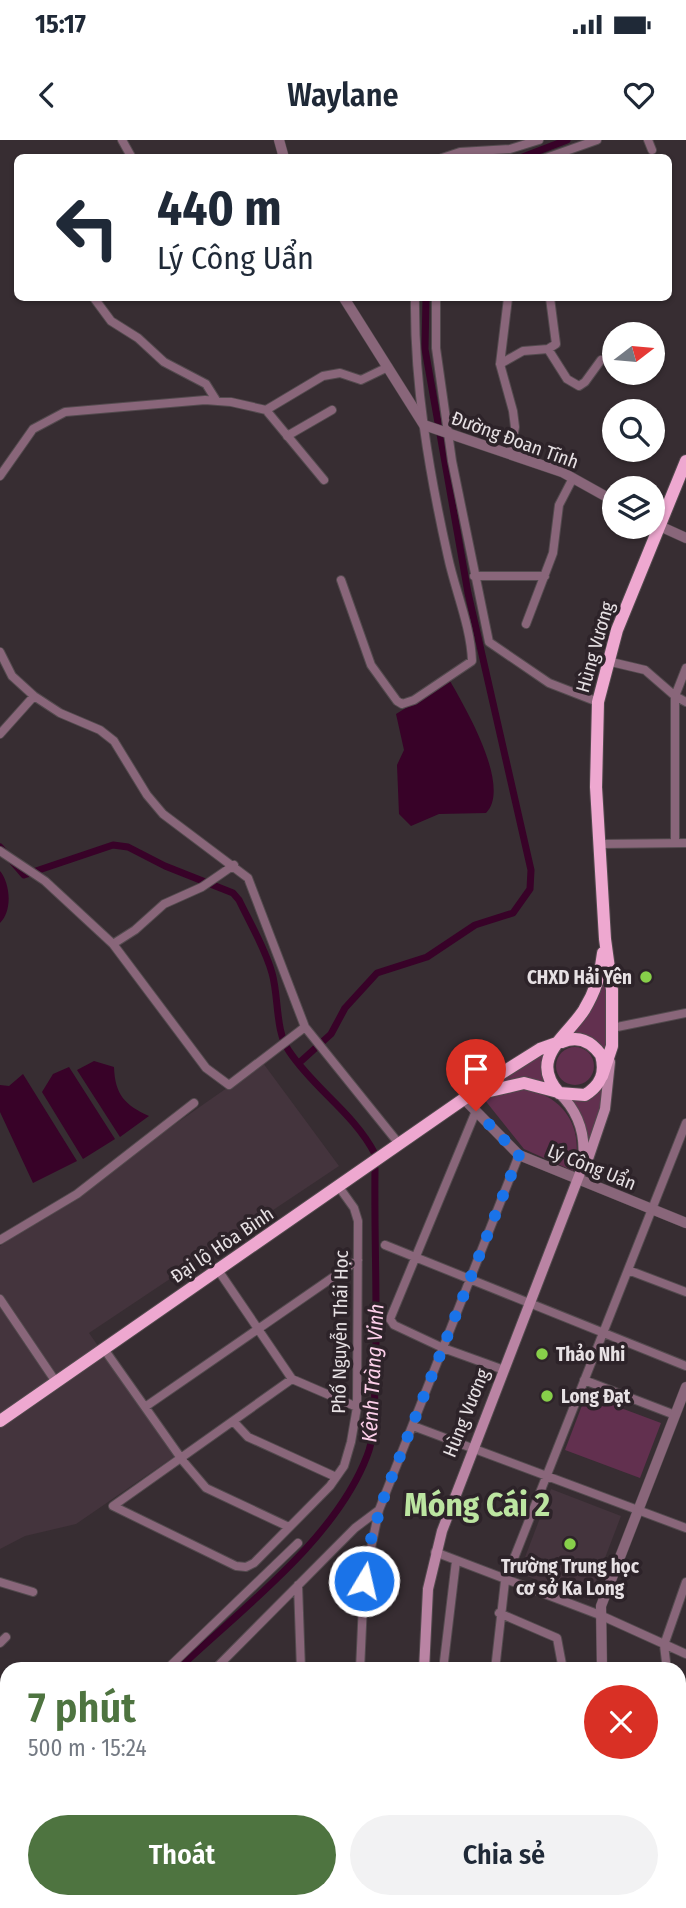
<!DOCTYPE html>
<html lang="vi">
<head>
<meta charset="utf-8">
<style>
	body { margin:0; font-family:"Fira Sans Condensed",sans-serif; background:#f2f2f3; color:#1f2937; height:100vh; display:flex; flex-direction:column; font-size:26px; white-space:nowrap }
	* { box-sizing:border-box; margin:0 }
	p { font-size:23px; color:#747a83 }
	.icon { flex:none; width:38px; height:38px; fill:none; stroke:currentColor; stroke-width:2; stroke-linecap:round; stroke-linejoin:round }
	.map { position:relative; flex:1; overflow:hidden }
	.side { position:absolute; left:0px; top:1522px; width:686px; height:247px; display:flex; flex-direction:column; background:#fff; border-radius:21px 21px 0 0; box-shadow:0 2px 5px #0004 }
	.side>* { flex:none }
	.hud { position:absolute; left:14px; top:14px; width:658px; height:147px; border-radius:10px; box-shadow:0 2px 5px #0004; background:#fff; color:#1f2937; overflow:hidden }
	.needle { width:46px; rotate:74deg }
	.tools { position:absolute; left:602px; top:182px; display:grid; gap:14px }
	.tools a { display:grid; place-items:center; width:63px; height:63px; border-radius:50%; background:#fff; box-shadow:0 2px 5px #0004; font-size:35px }
	.pin { position:absolute; display:grid; place-items:center; width:60px; height:60px; color:#fff; margin:-72px -30px; border-radius:50% 50% 50% 0; rotate:-45deg; box-shadow:0 0 7px #0007 }
	.pin .icon { rotate:45deg }
	.me { position:absolute; width:77px; margin:-38px; rotate:9deg; stroke-linejoin:round; filter:drop-shadow(0 0 5px #0008) }
	.turn { display:flex; align-items:center; gap:24px; height:147px; padding:0 28px; font-size:32px }
	.turn .icon { width:91px; height:91px; stroke-width:2.5 }
	.turn b { display:block; font-size:49px; line-height:60px }
	.round { display:grid; place-items:center; flex:none; width:74px; height:74px; border-radius:37px; background:#f2f2f3 }
	.summary { display:flex; align-items:center; justify-content:space-between; height:119px; padding:0 28px }
	h1 { font-size:42px; font-weight:600; line-height:52px; color:#4e7440 }
	.action { display:flex; gap:14px; margin-top:auto; padding:14px 28px }
	.action a { flex:1; height:80px; border-radius:42px; background:#4e7440; color:#fff; font-size:28px; font-weight:600; line-height:80px; text-align:center }
	.action a+a { background:#f2f2f3; color:#1f2937 }
	.status { display:flex; justify-content:space-between; align-items:center; height:49px; padding:0 35px; background:#fff; direction:ltr }
	.status svg { height:19px; fill:currentColor }
	header { display:flex; justify-content:space-between; align-items:center; height:91px; padding:0 28px; background:#fff; font-size:32px; font-weight:600 }
	.map>svg:first-child { display:block }
</style>
</head>
<body>
<div class="status"><b>15:17</b><svg viewBox="0 0 49 12"><path d="M0 12V9h3v3zM5 12V6h3v6zM10 12V3h3v9zM15 12V0h3v12zM26 1h20v11H26zM47 4h2v5h-2z"/></svg></div>
<header><svg class="icon" aria-label="back" viewBox="0 0 24 24"><path d="M15 5l-7 7 7 7"/></svg>Waylane<svg class="icon" aria-label="heart" viewBox="0 0 24 24"><path d="M12 20l-8-8c-3-5 5-10 8-4 3-6 11-1 8 4z"/></svg></header>
<div class="map">
<svg width="686" height="1768" viewBox="0 0 686 1768">
	<rect width="100%" height="100%" fill="#372d32"/>
	<path fill="#44343d" d="M263 923 339 1026 89 1193 175 1316 76 1384 25 1396 0 1409V1106Z
		M551 1349 621 1376 589 1460 519 1433Z"/>
	<path fill="#62304f" d="M606 835 607 910 597 902 573 892Z
		M556 926a19 19 0 1 1 38 0a19 19 0 1 1-38 0Z
		M544 911 545 941 522 939 495 943Z
		M603 947 599 974 590 1003 573 959Z
		M523 949C565 955 586 990 573 1031L524 1009 484 959Z
		M586 1255 661 1283 640 1338 565 1310Z"/>
	<path fill="#380228" d="M450 541C465 567 512 647 486 673L439 674 411 686 399 674 397 625 404 610 396 574Z
		M0 731C10 743 13 770 0 783Z
		M94 921 114 927C115 955 125 965 149 976L120 997 77 930Z
		M69 927 115 999 83 1019 42 952 53 934Z
		M23 934 77 1021 33 1043 0 972V945L9 946Z"/>
	<g fill="none" stroke-linecap="round" stroke-linejoin="round">
		<path stroke="#380228" stroke-width="7" d="M520 18 567 0
			M0 707 24 735 113 705 128 707 165 726 233 753 239 760C250 783 265 808 272 833 279 857 275 891 289 911 314 949 354 973 375 1014
			M299 923 331 894 345 868 377 833 427 817 475 785 513 773 530 749 531 730 468 453 425 209 426 158
			M177 1530C241 1469 335 1400 367 1316 376 1294 374 1266 375 1242 378 1171 374 1101 375 1029
			M23 1768 25 1762"/>
		<g stroke="#534a4e" stroke-width="10">
			<path id="minor" d="M122 0 132 18
				M648 0 652 10
				M442 18 460 12 510 9 539 0
				M546 18 597 0
				M94 158 111 181 138 198 164 222 206 244 216 260
				M436 158V208L452 321 489 502 549 543 598 562
				M508 158 500 224 513 271 515 287 510 314
				M548 209 556 204 550 158
				M500 224 523 211 548 209 567 239 579 246 585 242 601 220
				M266 270 324 340
				M287 296 332 270
				M0 336 33 289 65 272 205 260 231 262 266 270 323 236 340 233 361 240 388 227
				M474 436H545
				M341 440 371 525 397 561 402 564 414 560 472 521C471 487 455 450 448 417 429 332 414 244 415 158
				M526 484 553 413 559 365 573 338
				M0 512 12 536 34 556 60 573 100 590 114 601 147 655 163 674 248 738 305 887 400 1005
				M607 521 645 530 675 556 686 562
				M0 594 34 556
				M675 703V556L686 528
				M600 704 686 703
				M0 711 45 741 113 804 206 928 229 945 305 887
				M113 804 135 790 164 764 202 747 234 725
				M612 888 686 873
				M476 971 390 1179 394 1185 443 1208 504 1230
				M0 1100 77 1054 194 963
				M385 1105 686 1226
				M218 1130 292 1239 357 1267
				M628 1130 686 1152
				M0 1159 56 1242
				M104 1209 183 1321 206 1348 289 1387
				M292 1239 113 1366 236 1426 246 1427 254 1423 330 1346 344 1326 351 1302 357 1267 358 1081 354 1068 339 1047
				M584 1240 675 1275
				M145 1267 358 1120
				M233 1281 248 1297 336 1337
				M413 1286 686 1388
				M435 1412 600 1475 686 1514
				M0 1442 33 1452
				M298 1445 301 1530
				M499 1473 557 1498 563 1530
				M0 1503 6 1497
				M166 1530 298 1403
				M214 1530 355 1388 379 1370
				M360 1530 364 1441 379 1370 519 1015
				M443 1530 456 1421
				M495 1530 505 1441 686 983
				M667 1530 664 1505 686 1442
				M0 1566 7 1577
				M679 1625 686 1685
				M141 1762 142 1768
				M352 1762V1768
				M513 1762 514 1768
				M567 1762 568 1768
				M42 1768 44 1762
				M672 1768 686 1763"/>
		</g>
		<g stroke="#534a4e" stroke-width="11">
			<path id="tertiary" d="M279 0 284 18
				M344 158 424 285 562 332 614 361
				M653 383 686 398
				M464 959 519 1015 686 1083
				M602 1530 601 1466 686 1247
				M279 1762V1768
				M627 1762V1768"/>
		</g>
		<g stroke="#534a4e" stroke-width="12">
			<path id="secondary" d="M586 1025 605 969 610 922
				M424 1530 428 1449 442 1391 582 1028C587 999 580 973 559 953
				M436 1762 438 1768"/>
		</g>
		<g stroke="#534a4e" stroke-width="14">
			<path id="trunk" d="M562 902C578 895 591 901 601 915 606 933 601 945 585 955L559 953C528 918 566 898 584 870 595 852 601 834 603 813
				M602 936 612 906V850L605 799 596 647 598 562 617 490 686 321
				M481 953 524 943 558 952
				M0 1281 494 938 540 909 568 899"/>
		</g>
		<use href="#minor" stroke="#89667a" stroke-width="8"/>
		<use href="#tertiary" stroke="#89667a" stroke-width="10"/>
		<use href="#secondary" stroke="#ba84a4" stroke-width="10"/>
		<use href="#trunk" stroke="#eea8d0" stroke-width="12"/>
	</g>
	<g fill="none" stroke-linecap="round" stroke-linejoin="round">
		<path stroke="#1a73e8" stroke-width="12" stroke-dasharray="0 21.6" d="M364 1441 371 1399 385 1354 519 1015 476 971"/>
	</g>
	<g fill="#87cf4a" stroke="#2d2329" stroke-width="2.5">
		<circle cx="646" cy="837" r="7"/>
		<circle cx="542" cy="1214" r="7"/>
		<circle cx="547" cy="1256" r="7"/>
		<circle cx="570" cy="1404" r="7"/>
	</g>
	<g text-anchor="middle" dominant-baseline="central" stroke-width="7" stroke-linejoin="round" paint-order="stroke">
		<g font-size="19" fill="#e7e1e4" stroke="#2d2329">
			<text transform="translate(515 300) rotate(20)">Đường Đoan Tĩnh</text>
			<text transform="translate(595 507) rotate(-74)">Hùng Vương</text>
			<text transform="translate(592 1027) rotate(22)">Lý Công Uẩn</text>
			<text transform="translate(222 1105) rotate(-34)">Đại lộ Hòa Bình</text>
			<text transform="translate(340 1192) rotate(-89)">Phố Nguyễn Thái Học</text>
			<text transform="translate(466 1273) rotate(-68)">Hùng Vương</text>
		</g>
		<g font-size="19" font-weight="bold" fill="#e7e1e4" stroke="#2d2329" text-anchor="start">
			<text x="632" y="837" text-anchor="end">CHXD Hải Yên</text>
			<text x="556" y="1214">Thảo Nhi</text>
			<text x="561" y="1256">Long Đạt</text>
			<text x="570" y="1426" text-anchor="middle">Trường Trung học<tspan x="570" dy="22">cơ sở Ka Long</tspan></text>
		</g>
		<g font-size="21" font-style="italic" fill="#fdd0ea" stroke="#2d2329">
			<text transform="translate(373 1233) rotate(-87)">Kênh Tràng Vinh</text>
		</g>
		<g font-size="33" font-weight="bold" fill="#bce5a1" stroke="#2d2329">
			<text x="477" y="1365">Móng Cái 2</text>
		</g>
	</g>
</svg>
<div class="tools">
<a><svg class="needle" viewBox="-14 -14 28 28"><path d="M0-13l5 13h-10z" fill="#e53935"/><path d="M0 13l5-13h-10z" fill="#747a83"/></svg></a>
<a><svg class="icon" aria-label="search" viewBox="0 0 24 24"><circle cx="10" cy="10" r="6"/><path d="M15 15l6 6"/></svg></a>
<a><svg class="icon" aria-label="layers" viewBox="0 0 24 24"><path d="M12 4l9 5-9 5-9-5zM3 14l9 5 9-5"/></svg></a>
</div>
<div class="pin" style="left:476px;top:971px;background:#d93025"><svg class="icon" aria-label="arrive" viewBox="0 0 24 24"><path d="M6 21V4h12l-3 4 3 4H6"/></svg></div>
<svg class="me" style="left:364px;top:1441px" viewBox="-20 -20 40 40"><circle r="17" fill="#1a73e8" stroke="#fff" stroke-width="3"/><path d="M0-11L8 9 0 5-8 9z" fill="#fff"/></svg>
<div class="hud">
<div class="turn"><svg class="icon" aria-label="left" viewBox="0 0 24 24"><path d="M17 20v-9H6M10 6l-5 5 5 5"/></svg><div><b>440 m</b>Lý Công Uẩn</div></div>
</div>
<section class="side">
<div class="summary"><div><h1>7 phút</h1><p>500 m · 15:24</p></div><a class="round" style="background:#d93025;color:#fff"><svg class="icon" aria-label="close" viewBox="0 0 24 24"><path d="M6 6l12 12M18 6L6 18"/></svg></a></div>
<div class="action"><a>Thoát</a><a>Chia sẻ</a></div>
</section>
</div>
</body>
</html>
